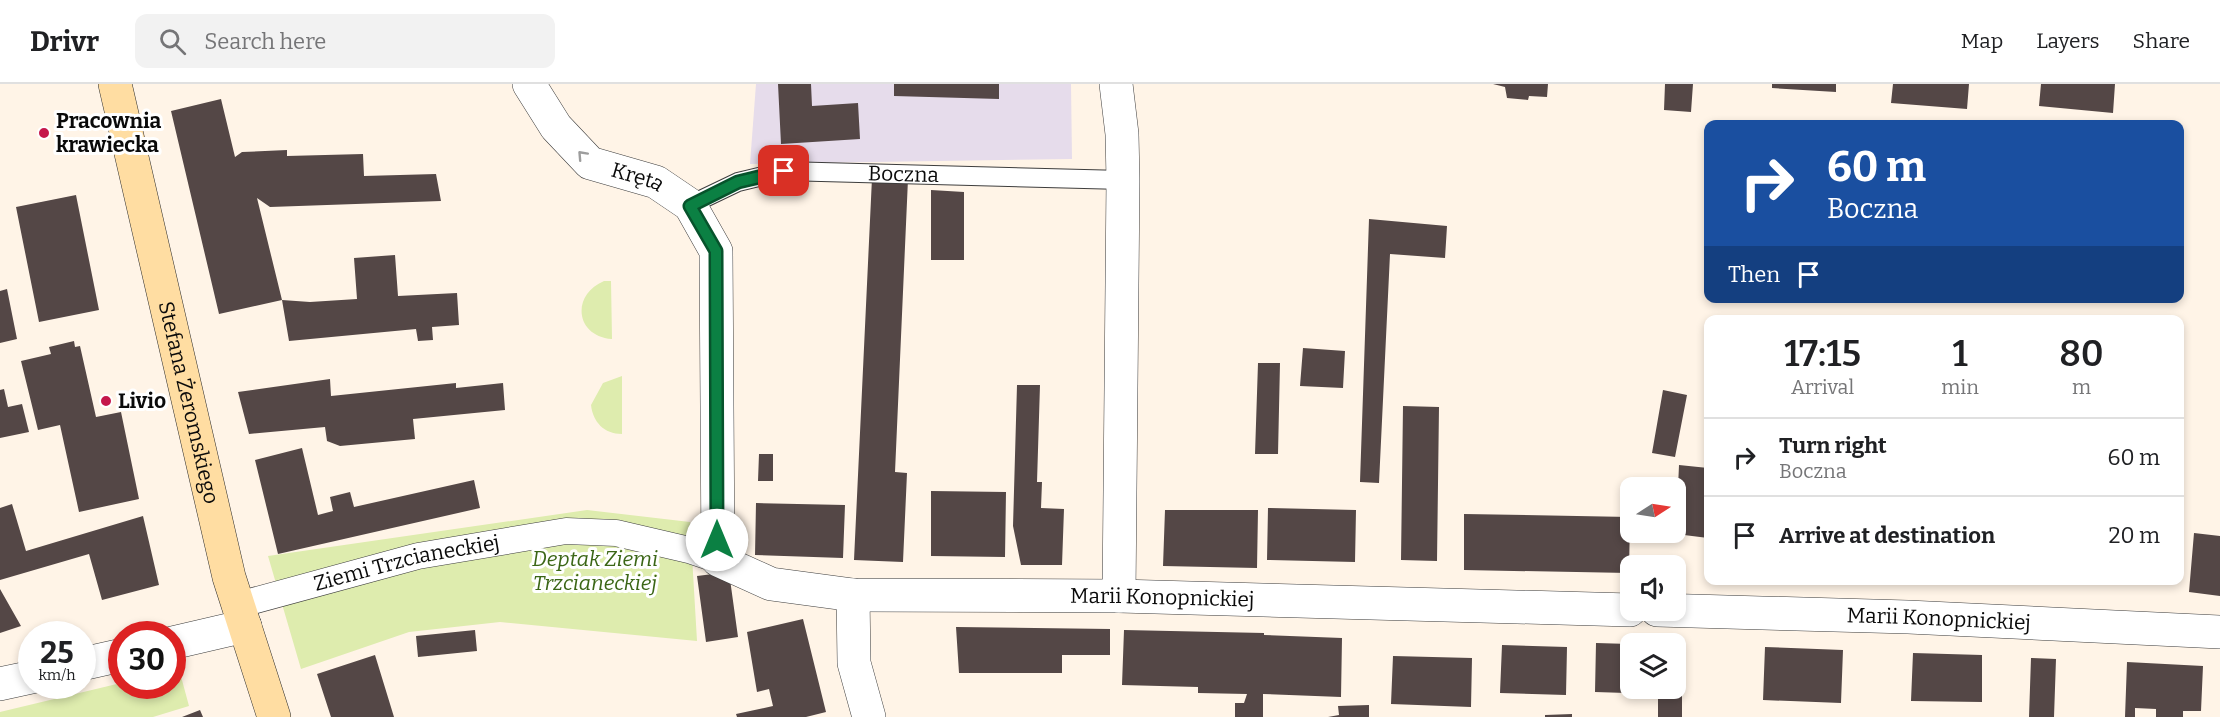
<!DOCTYPE html>
<html lang="en">
<head>
<meta charset="utf-8">
<style>
	body { margin:0; font-family:Bitter,serif; background:#f2f2f2; color:#202124; height:100vh; display:flex; flex-direction:column; font-size:22px; white-space:nowrap }
	* { box-sizing:border-box; margin:0 }
	p { font-size:20px; color:#757577 }
	.icon { flex:none; width:33px; height:33px; fill:none; stroke:currentColor; stroke-width:2; stroke-linecap:round; stroke-linejoin:round }
	.map { position:relative; flex:1; overflow:hidden }
	.panel { position:absolute; left:1704px; top:231px; width:480px; height:270px; display:flex; flex-direction:column; background:#fff; border-radius:12px; box-shadow:0 3px 9px #0003 }
	.panel>* { flex:none }
	.hud { position:absolute; left:1704px; top:36px; width:480px; height:183px; border-radius:12px; box-shadow:0 3px 9px #0003; background:#1a4fa0; color:#fff; overflow:hidden }
	.needle { width:39px; rotate:78deg }
	.buttons { position:absolute; left:1620px; top:393px; display:grid; gap:12px }
	.buttons a { display:grid; place-items:center; width:66px; height:66px; border-radius:12px; background:#fff; box-shadow:0 3px 9px #0003; font-size:30px }
	.speed { position:absolute; left:18px; top:537px; display:flex; gap:12px; font-size:30px; font-weight:700; text-align:center }
	.speed>* { display:grid; place-content:center; width:78px; height:78px; border-radius:50%; background:#fff; box-shadow:0 3px 9px #0003; line-height:1 }
	.speed small { font-size:15px; font-weight:400 }
	.speed .limit { border:9px solid #d22; background:#fff; color:#111 }
	.pin { position:absolute; display:grid; place-items:center; width:51px; height:51px; color:#fff; margin:-26px; border-radius:12px; box-shadow:0 3px 9px #0006 }
	.me { position:absolute; width:66px; margin:-33px; rotate:0deg; stroke-linejoin:round; filter:drop-shadow(0 0 4px #0008) }
	.turn { display:flex; align-items:center; gap:21px; height:126px; padding:0 24px; font-size:27px }
	.turn .icon { width:78px; height:78px; stroke-width:2.5 }
	.turn b { display:block; font-size:42px; line-height:51px }
	.then { display:flex; align-items:center; height:57px; padding:0 24px; background:#0003; gap:12px; font-size:22px }
	.eta { display:flex; justify-content:space-evenly; align-items:center; height:102px; text-align:center }
	.eta b { font-size:36px; font-weight:600; line-height:42px }
	ul { padding:0; list-style:none }
	li { display:flex; align-items:center; gap:18px; height:78px; padding:0 24px; border-top:2px solid #e0e0e0 }
	li div { flex:1 }
	li b { display:block; font-size:22px }
	li em { font-style:normal }
	header { display:flex; align-items:center; gap:36px; box-sizing:border-box; height:84px; padding:0 30px; background:#fff; border-bottom:2px solid #e0e0e0 }
	header strong { font-size:28px }
	nav { display:flex; gap:33px; margin-inline-start:auto; font-size:21px }
	.search { width:420px; height:54px; background:#f2f2f2; display:flex; align-items:center; gap:15px; box-sizing:border-box; padding:0 21px; border-radius:12px; color:#757577; font-size:22px }
	.map>svg:first-child { display:block }
</style>
</head>
<body>
<header>
<strong>Drivr</strong>
<div class="search"><svg class="icon" aria-label="search" viewBox="0 0 24 24"><circle cx="10" cy="10" r="6"/><path d="M15 15l6 6"/></svg>Search here</div>
<nav><a>Map</a><a>Layers</a><a>Share</a></nav>
</header>
<div class="map">
<svg width="2220" height="633" viewBox="0 0 2220 633">
	<rect width="100%" height="100%" fill="#fff4e7"/>
	<path fill="#e6dceb" d="M756 0H1071L1072 75 750 80Z"/>
	<path fill="#deecae" d="M604 197H611L612 255C575 252 571 211 604 197Z
		M622 292V350C604 350 593 338 591 321L603 299Z
		M587 426 690 438 697 557 500 538 409 548 301 585 268 472Z
		M179 585 189 622 153 633H0V628L121 599 122 602H172L173 587Z"/>
	<path fill="#544746" d="M778 0H811L812 22 858 19 860 55 781 60Z
		M894 0H999V15L894 12Z
		M1493 0H1548L1547 13 1529 12 1528 16 1507 14 1505 3Z
		M1665 0H1693L1691 28 1664 26Z
		M1772 0H1836V8L1772 4Z
		M1893 0H1969L1967 25 1891 19Z
		M2041 0H2115L2113 29 2039 22Z
		M221 15 235 73 242 68 287 66V72L363 70 364 92 436 90 441 117 270 123 257 114 282 216 219 230 171 27Z
		M872 94 908 95 895 388 907 389 903 478 854 476Z
		M931 106 964 108V176H931Z
		M76 111 99 226 39 238 16 123Z
		M1369 135 1447 142 1445 174 1390 170 1379 399 1360 398Z
		M395 171 398 212 457 209 459 241 432 243 433 256 418 257 416 245 289 257 282 216 310 218 357 215 354 174Z
		M7 205 17 255 0 259V207Z
		M74 257 75 263 80 262 96 333 121 328 139 415 79 428 60 341 38 346 21 277 51 270 49 263Z
		M1303 264 1345 267 1343 304 1300 302Z
		M1258 279H1280L1278 370H1255Z
		M330 295 331 312 456 299V304L503 299 505 326 413 335 415 355 340 362 327 357 325 343 249 350 238 308Z
		M1017 301H1040L1037 398H1042L1041 424 1064 425 1062 481H1021L1013 442Z
		M4 305 8 323 22 320 29 348 0 354V306Z
		M1663 306 1687 311 1675 373 1652 369Z
		M1403 322 1439 323 1437 477 1401 476Z
		M302 364 318 431 333 427 330 413 350 408 354 423 474 396 480 424 278 470 255 376Z
		M759 370H773V397H758Z
		M1679 381 1708 384V454L1676 450Z
		M931 407 1006 408 1005 473 931 472Z
		M756 419 845 421 843 474 755 471Z
		M12 420 26 467 143 432 159 501 102 516 89 470 0 496V424Z
		M1268 424 1356 426 1355 478 1267 476Z
		M1165 426H1258L1257 484 1163 482Z
		M1464 430 1630 433 1629 489 1464 486Z
		M2194 449 2220 452V512L2189 508Z
		M729 488 738 553 706 558 697 492Z
		M0 505 21 542 0 549Z
		M803 535 826 628 806 633H737L736 630 773 622 769 605 757 608 747 548Z
		M956 543 1110 545V571H1062V589H959Z
		M475 546 477 567 418 573 416 552Z
		M1124 546 1264 549V551L1342 554 1341 613 1263 610V633H1235V619H1244L1247 610 1198 609V603L1122 601Z
		M1596 559 1630 560V604H1676V561H1680L1678 609H1682V633H1658V610L1595 608Z
		M1502 561 1567 563 1566 611 1500 609Z
		M1765 563 1843 566 1841 619 1763 616Z
		M1913 569 1982 571V618L1911 617Z
		M375 571 394 633H331L317 590Z
		M1393 572 1472 574 1471 623 1391 620Z
		M2031 574 2056 575 2054 633H2029Z
		M2127 578 2203 582 2201 627H2183V633H2156V625L2135 624V633H2125Z
		M1369 621V633H1328L1339 631 1338 622Z
		M200 626 203 633H182Z
		M1572 630V633H1545V631Z"/>
	<g fill="none" stroke-linecap="round" stroke-linejoin="round">
		<g stroke="#3d3d3d" stroke-width="20">
			<g id="service">
				<path id="s1" d="M690 121 738 98 784 87 1123 96"/>
			</g>
		</g>
		<g stroke="#3d3d3d" stroke-width="27">
			<g id="pedestrian">
				<path id="s2" d="M238 521 418 472 566 447 616 449 689 466 718 476"/>
			</g>
		</g>
		<g stroke="#3d3d3d" stroke-width="34">
			<g id="minor">
				<path id="s3" d="M529 0 556 43 590 79 656 98 690 121 716 167 718 476 771 500 853 511 1119 512 1630 526"/>
				<path d="M1116 0 1122 50 1123 96 1119 512"/>
				<path d="M853 511 854 579 869 633"/>
				<path id="s4" d="M1657 526 1908 533 2220 548"/>
				<path d="M172 559 245 542"/>
				<path d="M82 580 122 571"/>
				<path d="M0 600 32 593"/>
			</g>
		</g>
		<g stroke="#2c2c2c" stroke-width="34">
			<g id="secondary">
				<path id="s5" d="M115 0 229 493 274 633"/>
			</g>
		</g>
		<use href="#service" stroke="#fff" stroke-width="18"/>
		<use href="#pedestrian" stroke="#fff" stroke-width="26"/>
		<use href="#minor" stroke="#fff" stroke-width="33"/>
		<use href="#secondary" stroke="#ffdda2" stroke-width="33"/>
	</g>
	<defs><path id="oneway-chevron" d="M-2-3.5L2.5 0L-2 3.5" fill="none" stroke-width="1.6" stroke-linecap="round" stroke-linejoin="round" transform="scale(1.5)"/></defs>
	<use stroke="#9d9d9d" href="#oneway-chevron" transform="translate(582 71) rotate(-133)"/>
	<g fill="none" stroke-linecap="round" stroke-linejoin="round">
		<g stroke="#07532c" stroke-width="15">
			<path id="route" d="M717 456 716 167 690 122 738 98 784 87"/>
		</g>
		<use href="#route" stroke="#0b8043" stroke-width="10"/>
	</g>
	<g fill="#c5174b" stroke="#fff" stroke-width="2">
		<circle cx="44" cy="49" r="6"/>
		<circle cx="106" cy="317" r="6"/>
	</g>
	<g text-anchor="middle" dominant-baseline="central" stroke-width="6" stroke-linejoin="round" paint-order="stroke">
		<g font-size="21" font-weight="bold" fill="#0a0a0a" stroke="#fff" text-anchor="start">
			<text x="56" y="37">Pracownia<tspan x="56" dy="24">krawiecka</tspan></text>
			<text x="118" y="317">Livio</text>
		</g>
		<g font-size="21" fill="#0a0a0a" stroke="#fff">
			<text stroke="none"><textPath href="#s1" startOffset="220">Boczna</textPath></text>
			<text stroke="none"><textPath href="#s3" startOffset="150">Kręta</textPath></text>
			<text stroke="none"><textPath href="#s5" startOffset="327">Stefana Żeromskiego</textPath></text>
			<text stroke="none"><textPath href="#s2" startOffset="174">Ziemi Trzcianeckiej</textPath></text>
			<text stroke="none"><textPath href="#s3" startOffset="1022">Marii Konopnickiej</textPath></text>
			<text stroke="none"><textPath href="#s4" startOffset="282">Marii Konopnickiej</textPath></text>
		</g>
		<g font-size="21" font-style="italic" fill="#3b6616" stroke="#fff">
			<text x="595" y="475">Deptak Ziemi<tspan x="595" dy="24">Trzcianeckiej</tspan></text>
		</g>
	</g>
</svg>
<div class="buttons">
<a><svg class="needle" viewBox="-14 -14 28 28"><path d="M0-13l5 13h-10z" fill="#e53935"/><path d="M0 13l5-13h-10z" fill="#757577"/></svg></a>
<a><svg class="icon" aria-label="sound" viewBox="0 0 24 24"><path d="M4 9h4l5-4v14l-5-4H4zM17 9q2 3 0 6"/></svg></a>
<a><svg class="icon" aria-label="layers" viewBox="0 0 24 24"><path d="M12 4l9 5-9 5-9-5zM3 14l9 5 9-5"/></svg></a>
</div>
<div class="speed"><div>25<small>km/h</small></div><div class="limit">30</div></div>
<div class="pin" style="left:784px;top:87px;background:#d93025"><svg class="icon" aria-label="arrive" viewBox="0 0 24 24"><path d="M6 21V4h12l-3 4 3 4H6"/></svg></div>
<svg class="me" style="left:717px;top:456px" viewBox="-20 -20 40 40"><circle r="19" fill="#fff"/><path d="M0-13L10 11 0 6-10 11z" fill="#0b8043"/></svg>
<div class="hud">
<div class="turn"><svg class="icon" aria-label="right" viewBox="0 0 24 24"><path d="M7 20v-9h11M14 6l5 5-5 5"/></svg><div><b>60 m</b>Boczna</div></div>
<div class="then">Then<svg class="icon" aria-label="arrive" viewBox="0 0 24 24"><path d="M6 21V4h12l-3 4 3 4H6"/></svg></div>
</div>
<section class="panel">
<div class="eta">
<div><b>17:15</b><p>Arrival</p></div>
<div><b>1</b><p>min</p></div>
<div><b>80</b><p>m</p></div>
</div>
<ul>
<li><svg class="icon" aria-label="right" viewBox="0 0 24 24"><path d="M7 20v-9h11M14 6l5 5-5 5"/></svg><div><b>Turn right</b><p>Boczna</p></div><em>60 m</em></li>
<li><svg class="icon" aria-label="arrive" viewBox="0 0 24 24"><path d="M6 21V4h12l-3 4 3 4H6"/></svg><div><b>Arrive at destination</b></div><em>20 m</em></li>
</ul>
</section>
</div>
</body>
</html>
